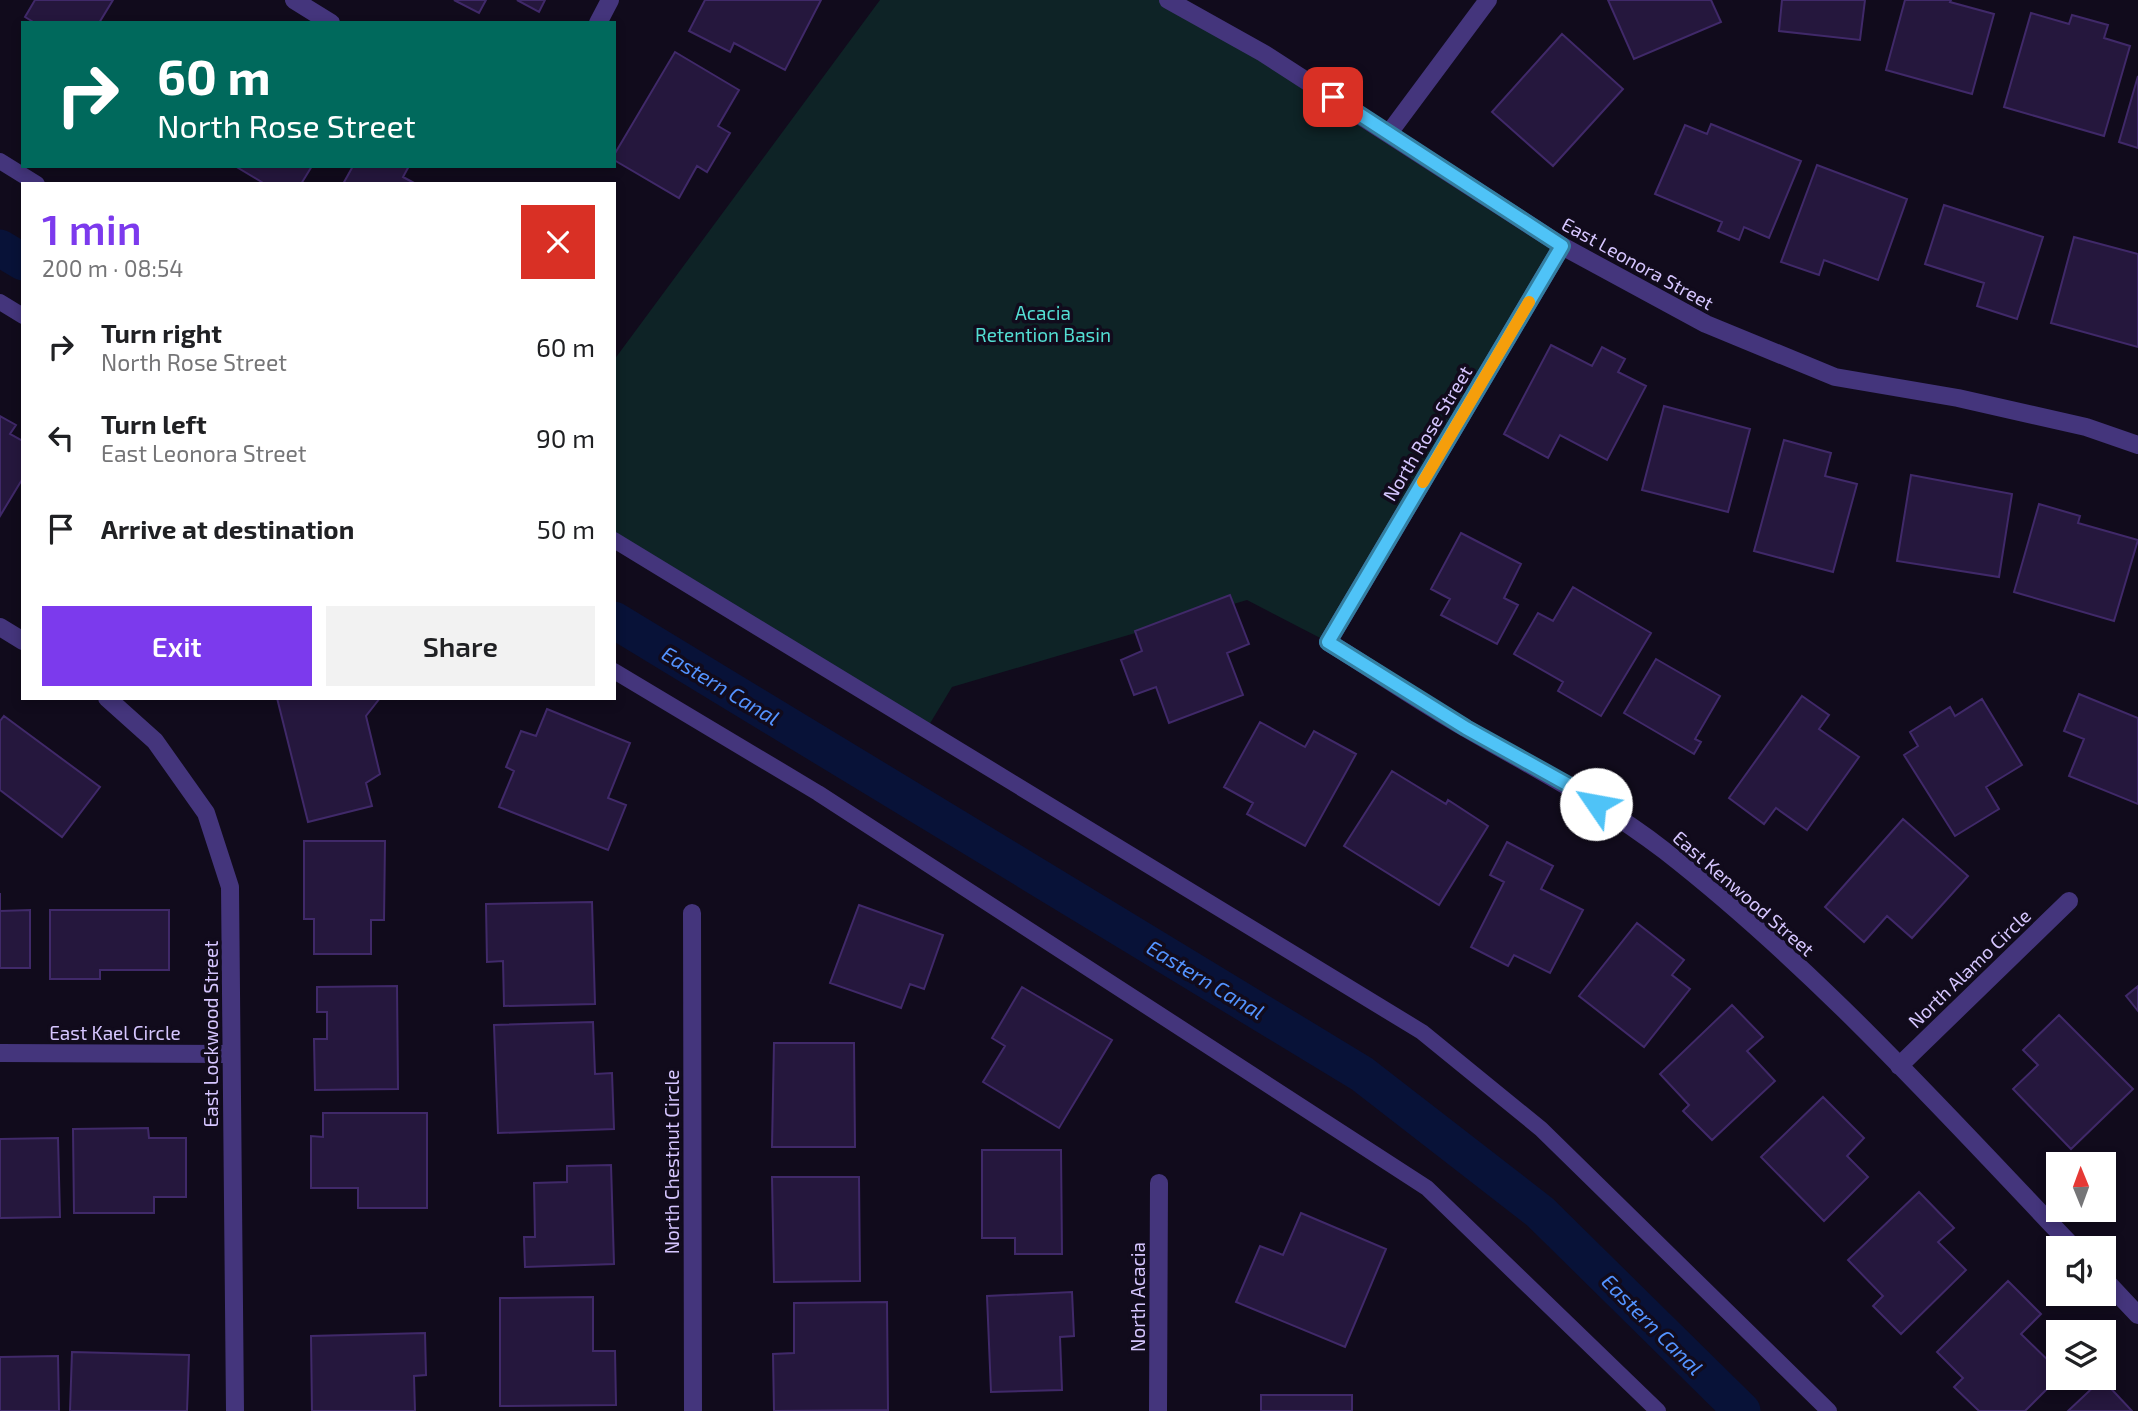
<!DOCTYPE html>
<html lang="en">
<head>
<meta charset="utf-8">
<style>
	body { margin:0; font-family:"Exo 2",sans-serif; background:#f2f2f2; color:#202124; height:100vh; display:flex; flex-direction:column; font-size:26px; white-space:nowrap }
	* { box-sizing:border-box; margin:0 }
	p { font-size:23px; color:#757577 }
	.icon { flex:none; width:38px; height:38px; fill:none; stroke:currentColor; stroke-width:2; stroke-linecap:round; stroke-linejoin:round }
	.map { position:relative; flex:1; overflow:hidden }
	.side { position:absolute; left:21px; top:182px; width:595px; height:518px; display:flex; flex-direction:column; background:#fff; border-radius:0px; box-shadow:0 4px 10px #0003 }
	.side>* { flex:none }
	.banner { position:absolute; left:21px; top:21px; width:595px; height:147px; border-radius:0px; box-shadow:0 4px 10px #0003; background:#00695c; color:#fff; overflow:hidden }
	.needle { width:46px; rotate:359deg }
	.controls { position:absolute; left:2046px; top:1152px; display:grid; gap:14px }
	.controls a { display:grid; place-items:center; width:70px; height:70px; border-radius:0px; background:#fff; box-shadow:0 4px 10px #0003; font-size:35px }
	.pin { position:absolute; display:grid; place-items:center; width:60px; height:60px; color:#fff; margin:-30px; border-radius:14px; box-shadow:0 4px 10px #0006 }
	.me { position:absolute; width:77px; margin:-38px; rotate:303deg; stroke-linejoin:round; filter:drop-shadow(0 0 5px #0008) }
	.turn { display:flex; align-items:center; gap:24px; height:147px; padding:0 21px; font-size:32px }
	.turn .icon { width:91px; height:91px; stroke-width:2.5 }
	.turn b { display:block; font-size:49px; line-height:60px }
	.round { display:grid; place-items:center; flex:none; width:74px; height:74px; border-radius:0px; background:#f2f2f2 }
	.headline { display:flex; align-items:center; justify-content:space-between; height:119px; padding:0 21px }
	h1 { font-size:42px; font-weight:600; line-height:52px; color:#7c3aed }
	.cta { display:flex; gap:14px; margin-top:auto; padding:14px 21px }
	.cta a { flex:1; height:80px; border-radius:0px; background:#7c3aed; color:#fff; font-size:28px; font-weight:600; line-height:80px; text-align:center }
	.cta a+a { background:#f2f2f2; color:#202124 }
	ul { padding:0; list-style:none }
	li { display:flex; align-items:center; gap:21px; height:91px; padding:0 21px }
	li div { flex:1 }
	li b { display:block; font-size:26px }
	li em { font-style:normal }
	.map>svg:first-child { display:block }
</style>
</head>
<body>
<div class="map">
<svg width="2138" height="1411" viewBox="0 0 2138 1411">
	<rect width="100%" height="100%" fill="#110b1c"/>
	<path fill="#0e2326" d="M880 0H1168L1562 246 1328 642 1247 600 952 687 926 730 614 540V360Z"/>
	<g fill="none" stroke-linecap="round" stroke-linejoin="round">
		<path stroke="#081238" stroke-width="37" d="M0 248 23 262
			M614 620 1362 1074 1540 1212 1742 1411"/>
	</g>
	<path fill="#25173d" stroke="#402969" stroke-width="2" d="M35 0H113L99 23H35L25 17Z
		M454 0H486L479 13Z
		M517 0H545L539 12Z
		M705 0H821L785 70 734 43 730 52 689 31Z
		M1608 0H1711L1721 22 1634 59Z
		M1782 0H1865L1860 40 1779 31Z
		M1905 0H1951L1950 2 1994 14 1972 94 1886 70Z
		M2031 13 2069 24 2072 15 2108 25 2104 38 2130 46 2104 136 2004 107Z
		M1562 34 1623 89 1553 166 1492 112Z
		M675 52 739 90 718 126 730 133 707 172 697 166 679 198 614 160V155Z
		M2138 76V148L2119 142Z
		M1711 124 1801 161 1769 238 1744 227 1739 240 1718 231 1722 222 1655 194 1685 125 1707 134Z
		M1817 165 1907 199 1878 280 1824 260 1819 275 1781 262Z
		M235 166H312L301 184H265Z
		M353 166H409L403 177 416 184H343Z
		M1944 205 2043 237 2017 319 1977 306 1984 283 1925 264Z
		M2074 237 2138 254V347L2051 323Z
		M1551 345 1592 366 1602 347 1625 359 1618 372 1646 386 1607 460 1560 435 1548 458 1504 434Z
		M1664 406 1750 429 1728 512 1642 490Z
		M0 416 16 425 10 434 23 441V478L0 516Z
		M1784 440 1831 453 1825 476 1857 484 1833 572 1754 551Z
		M1911 475 2012 494 1999 577 1897 561Z
		M2039 504 2080 516 2078 523 2138 540 2114 621 2014 592Z
		M1461 533 1521 564 1504 598 1518 605 1497 644 1441 615 1450 599 1431 589Z
		M1573 587 1651 633 1601 716 1558 691 1563 682 1514 654 1538 613 1553 621Z
		M1230 595 1249 644 1227 653 1243 695 1169 723 1156 687 1134 695 1121 660 1142 651 1135 631Z
		M1656 659 1720 696 1695 739 1701 742 1694 754 1624 713Z
		M2079 694 2138 718V804L2069 776 2084 739 2064 731Z
		M1802 696 1829 715 1819 729 1859 757 1807 830 1776 808 1764 824 1729 798Z
		M277 698H380L366 716 380 774 366 783 372 806 308 822Z
		M1982 699 2022 765 1986 787 1999 809 1955 836 1904 755 1918 746 1910 732 1950 707 1955 716Z
		M547 709 630 743 608 798 626 805 608 850 499 807 514 771 506 767 521 731 536 736Z
		M4 716 100 787 62 837 0 790V721Z
		M1260 722 1305 747 1314 731 1356 754 1305 846 1247 814 1253 803 1224 787Z
		M1392 771 1446 804 1448 800 1488 826 1439 905 1344 846Z
		M1903 819 1968 876 1912 938 1887 916 1864 942 1825 907Z
		M304 841H385L384 920H371V954H314V919H304Z
		M1507 842 1553 866 1541 889 1583 910 1550 973 1514 955 1508 966 1471 947 1504 882 1490 875Z
		M0 893V911L30 910V968H0Z
		M592 902 595 1004 504 1006 503 961 487 962 486 904Z
		M859 905 943 935 924 989 910 984 901 1008 830 983Z
		M50 910H169V970H100V979H50Z
		M1637 923 1684 960 1672 975 1690 989 1644 1047 1579 996Z
		M397 986 398 1089 315 1090 314 1039H327V1012H317V987Z
		M2138 986V1011L2126 996Z
		M1022 987 1112 1040 1059 1128 983 1082 1005 1046 992 1038Z
		M1732 1005 1763 1037 1747 1051 1775 1081 1712 1140 1683 1111 1689 1105 1660 1074Z
		M2059 1015 2133 1089 2071 1149 2013 1089 2038 1065 2023 1050Z
		M593 1022 595 1074 612 1073 614 1129 498 1133 494 1025Z
		M774 1043H854L855 1147H772Z
		M1823 1097 1864 1138 1847 1156 1868 1177 1824 1221 1761 1157Z
		M323 1113H427V1208H358V1188H311V1136L323 1137Z
		M148 1128 149 1138H186V1197H154V1213H74L73 1129Z
		M58 1138 60 1217 0 1218V1139Z
		M982 1150H1061L1062 1254H1015V1238H982Z
		M611 1165 614 1264 525 1267 524 1237H535L534 1183 567 1182V1166Z
		M772 1177H859L860 1281 774 1282Z
		M1919 1192 1954 1228 1938 1242 1966 1270 1901 1334 1873 1306 1883 1296 1848 1260Z
		M1301 1213 1386 1249 1345 1347 1236 1302 1260 1246 1283 1255Z
		M2008 1281 2041 1314 2021 1334 2058 1370 2059 1377 2025 1411H1979L1954 1387 1963 1378 1937 1352Z
		M1072 1292 1074 1336 1060 1337 1062 1390 991 1392 987 1296Z
		M593 1297V1351H615L616 1405 500 1406V1298Z
		M887 1302 888 1410 774 1411 773 1354 794 1353V1303Z
		M425 1333 426 1375 414 1376 415 1411H312L311 1336Z
		M72 1352 189 1355 187 1411H70Z
		M58 1356 59 1411H0V1357Z
		M2102 1379 2132 1411H2068Z
		M1261 1395H1352V1411H1261Z"/>
	<g fill="none" stroke-linecap="round" stroke-linejoin="round">
		<path stroke="#44357c" stroke-width="16" d="M0 161 37 184
			M0 302 23 316
			M614 540 1422 1032 1541 1129 1829 1411
			M614 671 818 793 1427 1188 1658 1411"/>
		<path stroke="#44357c" stroke-width="18" d="M294 0 331 23
			M1168 0 1263 53 1562 246 1706 324 1835 377 1958 398 2086 427 2138 445
			M598 23 610 0
			M1389 133 1488 0
			M1562 246 1328 642C1375 671 1420 702 1467 729 1534 768 1603 803 1665 851 1815 968 1943 1111 2074 1248
			M0 627 23 641
			M107 698 155 741 206 813 230 887 235 1411
			M692 913 693 1411
			M0 1053 230 1054
			M1899 1066 2069 901
			M2104 1279 2138 1315
			M1158 1411 1159 1183"/>
	</g>
	<g fill="none" stroke-linecap="round" stroke-linejoin="round">
		<g stroke="#337fa1" stroke-width="18">
			<path id="route" d="M1333 97 1562 246 1328 642 1466 728 1574 788 1596 804"/>
		</g>
		<use href="#route" stroke="#4fc3f7" stroke-width="12"/>
		<path stroke="#f59e0b" stroke-width="12" d="M1423 482 1529 302"/>
	</g>
	<g text-anchor="middle" dominant-baseline="central" stroke-width="7" stroke-linejoin="round" paint-order="stroke">
		<g font-size="19" fill="#d6c6ff" stroke="#110b1c">
			<text transform="translate(1638 263) rotate(29)">East Leonora Street</text>
			<text transform="translate(1427 433) rotate(-59)">North Rose Street</text>
			<text transform="translate(1744 893) rotate(41)">East Kenwood Street</text>
			<text transform="translate(1969 968) rotate(-44)">North Alamo Circle</text>
			<text x="115" y="1032">East Kael Circle</text>
			<text transform="translate(210 1034) rotate(-90)">East Lockwood Street</text>
			<text transform="translate(671 1162) rotate(-90)">North Chestnut Circle</text>
			<text transform="translate(1137 1297) rotate(-90)">North Acacia</text>
		</g>
		<g font-size="19" fill="#53ded3" stroke="#110b1c">
			<text x="1043" y="312">Acacia<tspan x="1043" dy="22">Retention Basin</tspan></text>
		</g>
		<g font-size="21" font-style="italic" fill="#5493ff" stroke="#110b1c">
			<text transform="translate(721 685) rotate(31)">Eastern Canal</text>
			<text transform="translate(1206 979) rotate(31)">Eastern Canal</text>
			<text transform="translate(1653 1324) rotate(45)">Eastern Canal</text>
		</g>
	</g>
</svg>
<div class="controls">
<a><svg class="needle" viewBox="-14 -14 28 28"><path d="M0-13l5 13h-10z" fill="#e53935"/><path d="M0 13l5-13h-10z" fill="#757577"/></svg></a>
<a><svg class="icon" aria-label="sound" viewBox="0 0 24 24"><path d="M4 9h4l5-4v14l-5-4H4zM17 9q2 3 0 6"/></svg></a>
<a><svg class="icon" aria-label="layers" viewBox="0 0 24 24"><path d="M12 4l9 5-9 5-9-5zM3 14l9 5 9-5"/></svg></a>
</div>
<div class="pin" style="left:1333px;top:97px;background:#d93025"><svg class="icon" aria-label="arrive" viewBox="0 0 24 24"><path d="M6 21V4h12l-3 4 3 4H6"/></svg></div>
<svg class="me" style="left:1596px;top:804px" viewBox="-20 -20 40 40"><circle r="19" fill="#fff"/><path d="M0-13L10 11 0 6-10 11z" fill="#4fc3f7"/></svg>
<div class="banner">
<div class="turn"><svg class="icon" aria-label="right" viewBox="0 0 24 24"><path d="M7 20v-9h11M14 6l5 5-5 5"/></svg><div><b>60 m</b>North Rose Street</div></div>
</div>
<section class="side">
<div class="headline"><div><h1>1 min</h1><p>200 m · 08:54</p></div><a class="round" style="background:#d93025;color:#fff"><svg class="icon" aria-label="close" viewBox="0 0 24 24"><path d="M6 6l12 12M18 6L6 18"/></svg></a></div>
<ul>
<li><svg class="icon" aria-label="right" viewBox="0 0 24 24"><path d="M7 20v-9h11M14 6l5 5-5 5"/></svg><div><b>Turn right</b><p>North Rose Street</p></div><em>60 m</em></li>
<li><svg class="icon" aria-label="left" viewBox="0 0 24 24"><path d="M17 20v-9H6M10 6l-5 5 5 5"/></svg><div><b>Turn left</b><p>East Leonora Street</p></div><em>90 m</em></li>
<li><svg class="icon" aria-label="arrive" viewBox="0 0 24 24"><path d="M6 21V4h12l-3 4 3 4H6"/></svg><div><b>Arrive at destination</b></div><em>50 m</em></li>
</ul>
<div class="cta"><a>Exit</a><a>Share</a></div>
</section>
</div>
</body>
</html>
